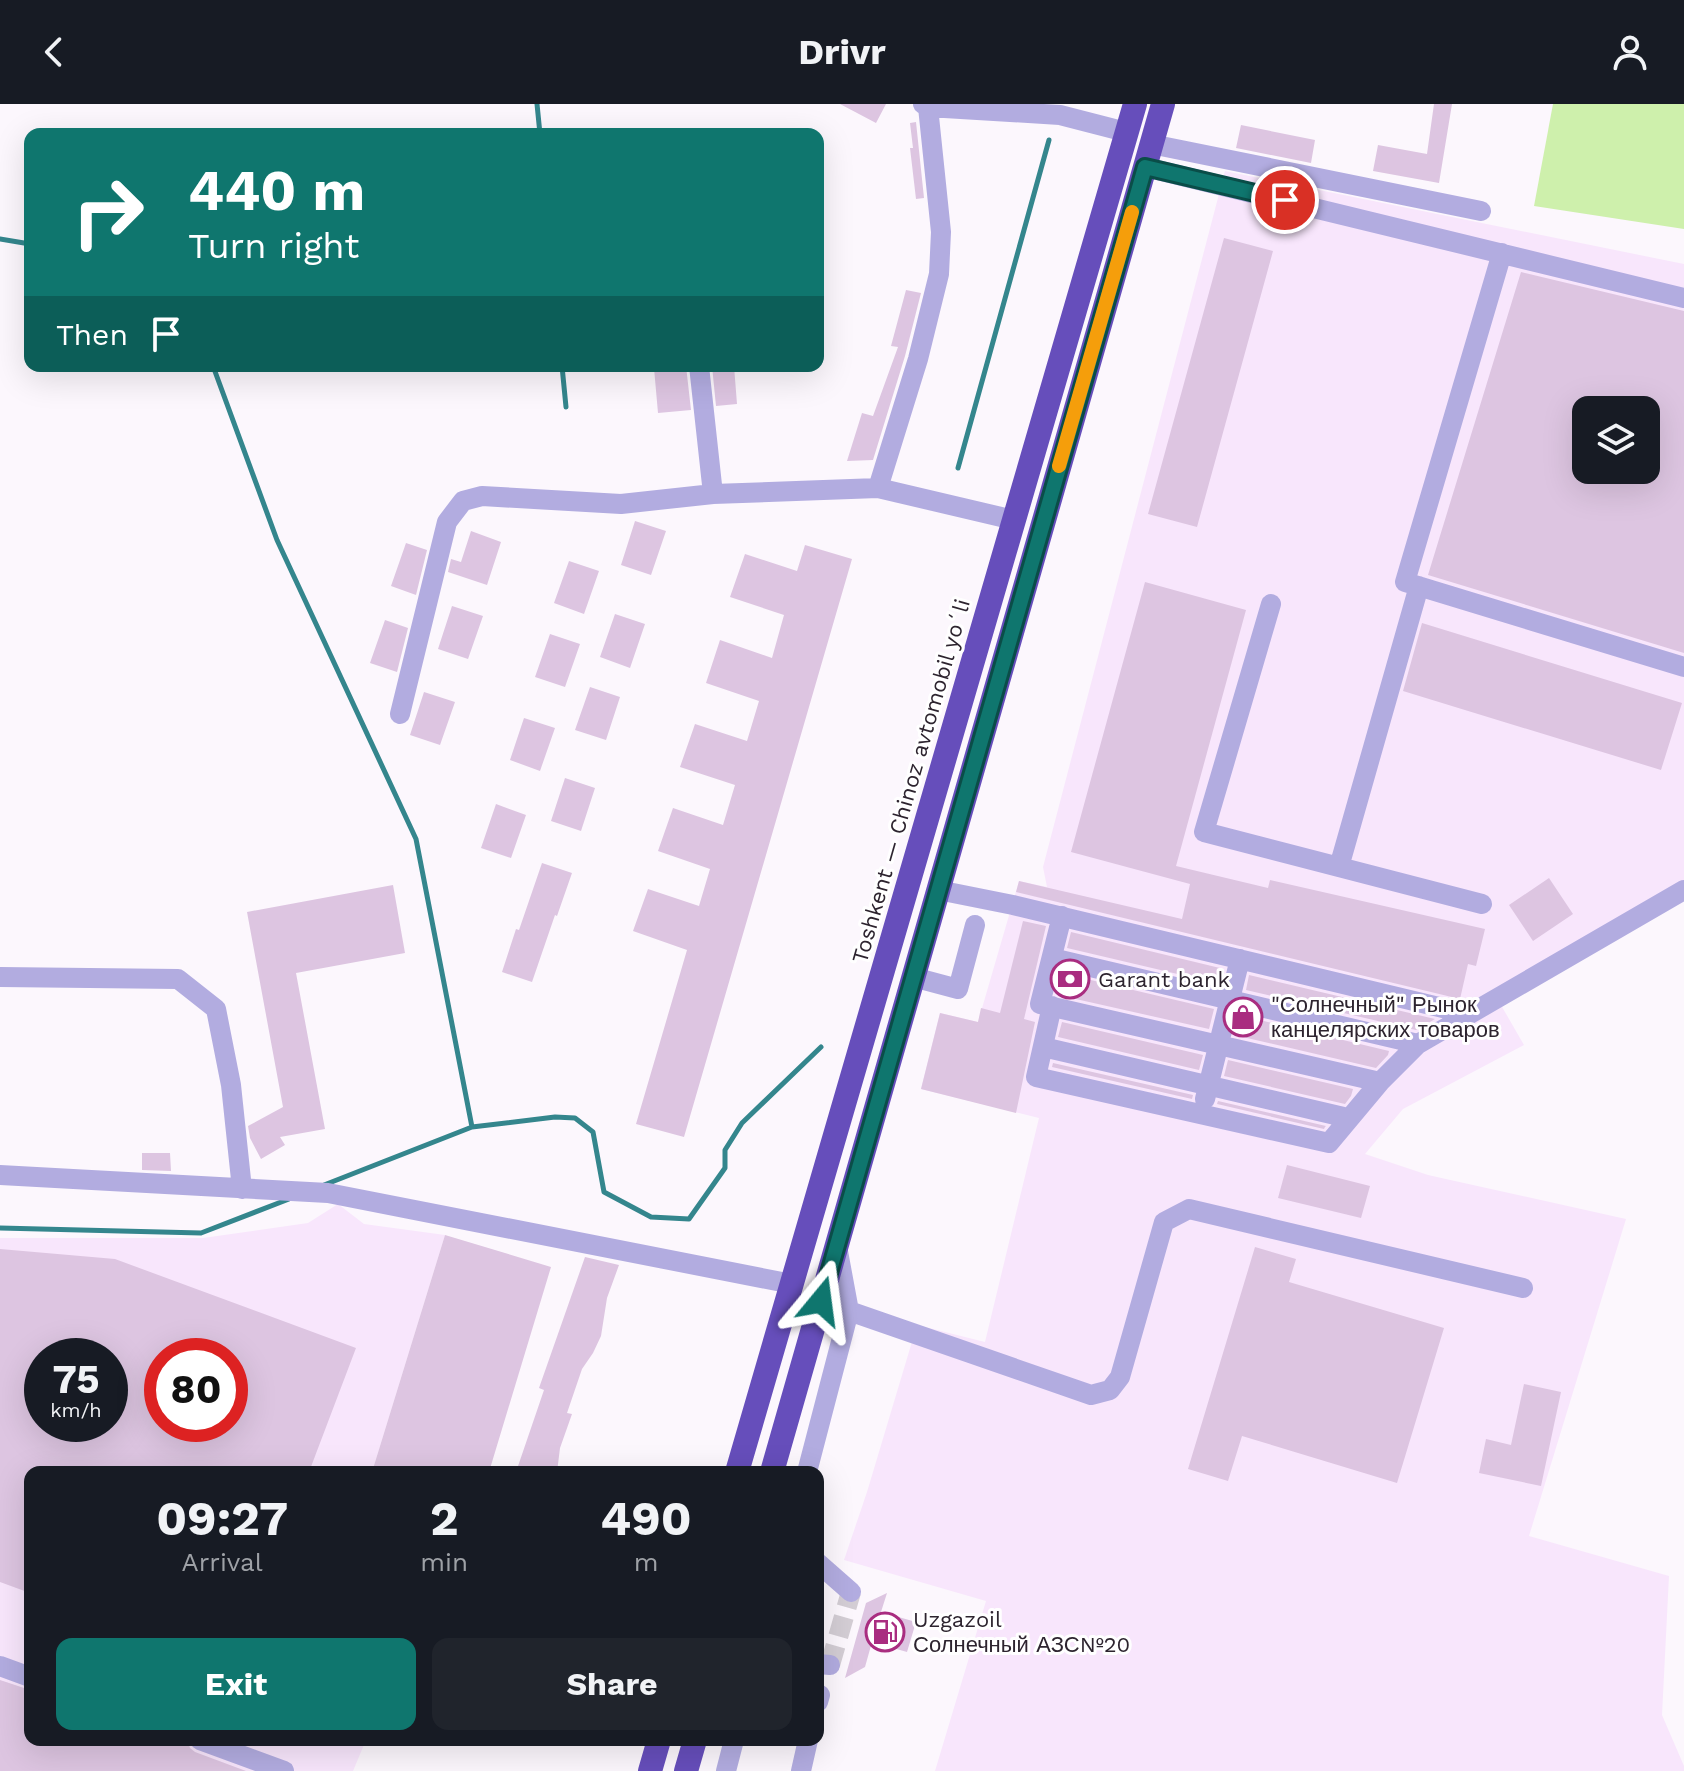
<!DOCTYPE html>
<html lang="en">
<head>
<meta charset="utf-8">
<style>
	body { margin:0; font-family:"Work Sans",sans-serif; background:#20242c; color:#f1f3f6; height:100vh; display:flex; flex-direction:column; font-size:30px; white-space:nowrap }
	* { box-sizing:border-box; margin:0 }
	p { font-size:26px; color:#9ea1a6 }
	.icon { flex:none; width:44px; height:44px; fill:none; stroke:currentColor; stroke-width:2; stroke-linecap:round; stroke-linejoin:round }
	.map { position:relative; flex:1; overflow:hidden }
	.side { position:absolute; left:24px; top:1362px; width:800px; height:280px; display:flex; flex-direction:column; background:#171b24; border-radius:16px; box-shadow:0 8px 32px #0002 }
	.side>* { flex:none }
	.top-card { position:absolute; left:24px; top:24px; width:800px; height:244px; border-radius:16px; box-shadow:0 8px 32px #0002; background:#0f766e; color:#fff; overflow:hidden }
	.tools { position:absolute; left:1572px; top:292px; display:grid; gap:16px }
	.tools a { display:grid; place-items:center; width:88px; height:88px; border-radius:16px; background:#171b24; box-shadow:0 8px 32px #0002; font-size:40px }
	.speed { position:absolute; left:24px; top:1234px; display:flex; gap:16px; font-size:40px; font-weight:700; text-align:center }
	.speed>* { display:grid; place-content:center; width:104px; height:104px; border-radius:50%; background:#171b24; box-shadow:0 8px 32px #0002; line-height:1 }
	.speed small { font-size:20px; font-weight:400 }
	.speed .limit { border:12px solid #d22; background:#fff; color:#111 }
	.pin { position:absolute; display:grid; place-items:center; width:68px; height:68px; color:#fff; margin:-34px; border:4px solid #fff; border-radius:50%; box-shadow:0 2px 8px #0007 }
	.me { position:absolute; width:88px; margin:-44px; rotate:16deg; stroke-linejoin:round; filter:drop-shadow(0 0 6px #0008) }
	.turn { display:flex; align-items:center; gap:28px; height:168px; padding:0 32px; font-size:36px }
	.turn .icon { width:104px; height:104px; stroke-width:2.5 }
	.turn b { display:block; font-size:56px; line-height:68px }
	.then { display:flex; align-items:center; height:76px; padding:0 32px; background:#0003; gap:16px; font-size:30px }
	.eta { display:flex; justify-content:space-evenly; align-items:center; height:136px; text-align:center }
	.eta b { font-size:48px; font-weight:700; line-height:56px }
	.primary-button { display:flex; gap:16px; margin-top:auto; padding:16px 32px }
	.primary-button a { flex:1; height:92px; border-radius:16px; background:#0f766e; color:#fff; font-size:32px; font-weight:700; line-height:92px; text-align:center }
	.primary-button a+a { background:#20242c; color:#f1f3f6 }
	header { display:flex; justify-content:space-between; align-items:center; height:104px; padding:0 32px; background:#171b24; font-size:36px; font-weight:700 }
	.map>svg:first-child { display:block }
</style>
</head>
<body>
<header><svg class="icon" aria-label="back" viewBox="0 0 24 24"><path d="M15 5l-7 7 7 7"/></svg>Drivr<svg class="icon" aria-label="person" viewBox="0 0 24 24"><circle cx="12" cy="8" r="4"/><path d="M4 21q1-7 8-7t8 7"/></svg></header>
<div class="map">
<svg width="1684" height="1667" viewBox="0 0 1684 1667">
	<rect width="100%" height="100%" fill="#fcf7fd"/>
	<path fill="#f8e6fc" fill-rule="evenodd" d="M1225 67 1684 160V776L1494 889 1524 941 1403 1005 1365 1050 1428 1071 1626 1115 1529 1432 1669 1472 1662 1611 1684 1662V1667H935L986 1497 844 1456 867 1388 917 1221 985 1238 1039 1014 921 985 940 909 978 918 1019 777 1047 783 1043 763ZM1586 306H1646V366H1586Z
		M338 1100 364 1120 445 1131 372 1368H30V1636H366L353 1667H0V1134H203L308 1119ZM42 1252H110V1320H42ZM162 1252H230V1320H162Z"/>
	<path fill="#cef0ac" d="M1553 0H1684V125L1534 102Z"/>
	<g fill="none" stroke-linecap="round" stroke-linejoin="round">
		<path stroke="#34868d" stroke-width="5" d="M537 0 540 30
			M0 135 30 140
			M213 262 277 436 416 735 472 1023
			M562 262 566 303
			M958 364 1049 36
			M324 1081 472 1023 555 1013 575 1014 593 1028 604 1088 651 1113 689 1115 725 1064V1046L742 1019 821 943
			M0 1124 201 1129 289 1095"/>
	</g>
	<path fill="#ddc5e1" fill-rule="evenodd" d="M840 0H886L876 19Z
		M1434 0H1452L1439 79 1373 67 1378 41 1427 50Z
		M916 18 924 94 916 95 910 44H913L910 19Z
		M1241 21 1315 36 1311 59 1236 44Z
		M1224 134 1273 147 1197 423 1148 410Z
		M1521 168 1684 207V549L1428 471ZM1586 306H1646V366H1586Z
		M906 186 921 189 905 252 873 356 847 357 862 309 873 312 898 243 891 242Z
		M671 262H686L691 306 658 309 654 264Z
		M712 262H734L737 300 716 302Z
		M635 417 666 427 651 471 621 461Z
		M471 427 501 438 487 481 448 468 451 455 461 458Z
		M406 439 427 446 416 491 391 482Z
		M805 441 852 455 684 1033 636 1020 687 846 633 827 648 785 699 802 710 765 658 747 673 704 723 721 735 681 680 663 695 620 747 637 759 597 706 579 720 536 772 554 784 511 730 493 745 450 797 467Z
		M569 457 599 467 584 510 554 499Z
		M1145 478 1246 506 1176 762 1268 784 1270 776 1485 825 1476 862 1468 860 1460 895 1016 788 1019 777 1182 815 1190 780 1071 748Z
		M452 502 483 512 468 555 438 545Z
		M615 510 645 520 630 564 600 553Z
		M385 516 408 524 397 568 370 559Z
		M1422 519 1682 599 1661 666 1403 587Z
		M550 530 580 540 565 583 535 573Z
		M590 583 620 593 606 636 575 626Z
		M424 588 455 598 440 641 410 631Z
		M524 614 555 624 540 667 510 656Z
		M565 674 595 684 581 727 551 717Z
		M496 700 526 711 511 754 481 744Z
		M542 759 572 769 557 812 555 811 532 878 502 868 516 825 519 826Z
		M1549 774 1573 810 1533 837 1509 801Z
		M393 781 405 849 296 869 325 1025 280 1033 285 1041 261 1055 250 1034 248 1022 283 1003 247 808Z
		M1023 817 1046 822 1024 915 1035 918 1016 1009 921 985 940 909 978 918 981 904 1000 909Z
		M1071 828 1224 865 1220 880 1067 844Z
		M1061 869 1214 905 1209 925 1058 891 1056 890Z
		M1249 871 1435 915 1416 926 1246 886Z
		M1239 911 1389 947 1388 951 1376 964 1234 931Z
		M1062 918 1203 951 1199 966 1058 933Z
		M1228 956 1353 985 1351 992 1345 1000 1224 972Z
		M1053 959 1193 991 1192 995 1052 963Z
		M1218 997 1326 1022 1325 1023 1324 1025 1217 1000Z
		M142 1049H170L171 1067 142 1066Z
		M1287 1061 1370 1082 1361 1114 1278 1094Z
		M445 1131 551 1163 489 1368H372Z
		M1255 1143 1296 1155 1289 1178 1444 1224 1397 1379 1242 1332 1228 1377 1188 1365Z
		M0 1145 115 1155 356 1244 309 1368H30V1489L0 1478ZM42 1252H110V1320H42ZM162 1252H230V1320H162Z
		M585 1153 619 1161 607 1194 601 1232 593 1249 582 1265 567 1309 572 1310 560 1344 557 1368H516L544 1286 539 1284Z
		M1524 1280 1561 1288 1541 1382 1479 1369 1486 1335 1511 1341Z
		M887 1489 881 1508 916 1518 907 1548 872 1538 865 1563 845 1574 866 1499Z
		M0 1576 30 1586V1636H187L190 1644 195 1648 246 1667H0Z"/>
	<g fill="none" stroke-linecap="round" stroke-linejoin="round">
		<path stroke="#d3cdd4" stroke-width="20" stroke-dasharray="20 10" stroke-linecap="butt" d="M830 1561 851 1488"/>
		<path stroke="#b2ace0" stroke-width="20" d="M923 0 928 3 1060 11 1126 28
			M1151 40 1481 107
			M1145 63 1684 194
			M1502 149 1405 478 1684 563
			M699 262 713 390
			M878 384 918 255 939 170 941 128 928 3
			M1271 500 1204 728 1482 800
			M400 610 447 418 463 397 482 392 621 400 713 390 878 384 1014 416
			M1339 763 1419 482
			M938 786 1013 801 1468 910
			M1062 812 1040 900 1380 978
			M1052 854 1418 940
			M0 873 178 875 216 905 231 981 242 1085
			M913 873 958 885 975 821
			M1052 902 1036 973 1329 1039 1380 978 1418 940 1684 786
			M1043 943 1348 1014
			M1205 995 1240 855
			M0 1071 328 1089 792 1180
			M849 1207 1091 1291 1110 1286 1120 1273 1164 1118 1189 1105 1523 1184
			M807 1368 849 1207 837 1142
			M818 1459 851 1488
			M818 1560 830 1561
			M0 1562 30 1573
			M818 1590 820 1591 818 1598
			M200 1636 284 1667
			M726 1667 734 1636
			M801 1667 808 1636"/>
		<path stroke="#664ebb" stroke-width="24" d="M737 1368 1135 0
			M772 1368 1163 0
			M650 1667 659 1636
			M686 1667 695 1636"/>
	</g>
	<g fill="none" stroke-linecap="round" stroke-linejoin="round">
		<g stroke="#0a4d48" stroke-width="20">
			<path id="route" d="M821 1197 1145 63 1285 96"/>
		</g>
		<use href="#route" stroke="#0f766e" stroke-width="14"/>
		<path stroke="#f59e0b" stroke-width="14" d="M1059 362 1132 108"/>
	</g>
	<defs>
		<g id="bank-ring" transform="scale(2)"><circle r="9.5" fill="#fff" stroke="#a92d80" stroke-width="1.5"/><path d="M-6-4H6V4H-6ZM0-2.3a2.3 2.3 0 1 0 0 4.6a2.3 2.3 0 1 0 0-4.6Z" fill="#a92d80"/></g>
		<g id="shop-ring" transform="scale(2)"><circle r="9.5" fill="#fff" stroke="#a92d80" stroke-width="1.5"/><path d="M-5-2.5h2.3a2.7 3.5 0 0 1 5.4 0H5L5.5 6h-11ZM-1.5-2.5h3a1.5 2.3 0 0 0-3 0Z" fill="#a92d80"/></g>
		<g id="fuel-ring" transform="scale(2)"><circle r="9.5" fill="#fff" stroke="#a92d80" stroke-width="1.5"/><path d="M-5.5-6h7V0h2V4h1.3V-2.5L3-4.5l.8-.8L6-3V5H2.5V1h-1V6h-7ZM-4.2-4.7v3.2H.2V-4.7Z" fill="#a92d80"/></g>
	</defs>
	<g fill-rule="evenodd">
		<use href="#bank-ring" x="1070" y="875"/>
		<use href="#shop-ring" x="1243" y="913"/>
		<use href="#fuel-ring" x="885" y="1528"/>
	</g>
	<g text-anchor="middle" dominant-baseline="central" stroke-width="6" stroke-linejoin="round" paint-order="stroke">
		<g font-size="22" fill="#2d242f" stroke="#fff">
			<text transform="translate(911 677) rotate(-74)">Toshkent — Chinoz avtomobil yoʻli</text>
		</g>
		<g font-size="22" fill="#2d242f" stroke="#fff" text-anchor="start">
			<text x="1098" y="875">Garant bank</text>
			<text x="1271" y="900">"Солнечный" Рынок<tspan x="1271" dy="25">канцелярских товаров</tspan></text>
			<text x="913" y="1515">Uzgazoil<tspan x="913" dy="25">Солнечный АЗС№20</tspan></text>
		</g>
	</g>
</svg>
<div class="tools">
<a><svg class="icon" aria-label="layers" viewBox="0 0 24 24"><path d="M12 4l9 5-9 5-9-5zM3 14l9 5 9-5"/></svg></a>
</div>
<div class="speed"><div>75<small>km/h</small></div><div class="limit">80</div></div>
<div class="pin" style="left:1285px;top:96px;background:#d93025"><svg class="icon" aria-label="arrive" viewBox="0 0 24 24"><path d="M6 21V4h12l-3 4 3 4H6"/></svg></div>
<svg class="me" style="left:821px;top:1197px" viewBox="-20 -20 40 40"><path d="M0-17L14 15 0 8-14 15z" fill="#0f766e" stroke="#fff" stroke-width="4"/></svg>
<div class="top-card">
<div class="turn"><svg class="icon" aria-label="right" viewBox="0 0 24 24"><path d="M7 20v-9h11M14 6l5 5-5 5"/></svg><div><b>440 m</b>Turn right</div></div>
<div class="then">Then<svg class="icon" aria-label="arrive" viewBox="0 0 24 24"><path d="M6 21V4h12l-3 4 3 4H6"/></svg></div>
</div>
<section class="side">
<div class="eta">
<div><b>09:27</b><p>Arrival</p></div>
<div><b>2</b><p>min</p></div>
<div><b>490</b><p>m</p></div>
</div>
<div class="primary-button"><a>Exit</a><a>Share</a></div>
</section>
</div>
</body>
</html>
